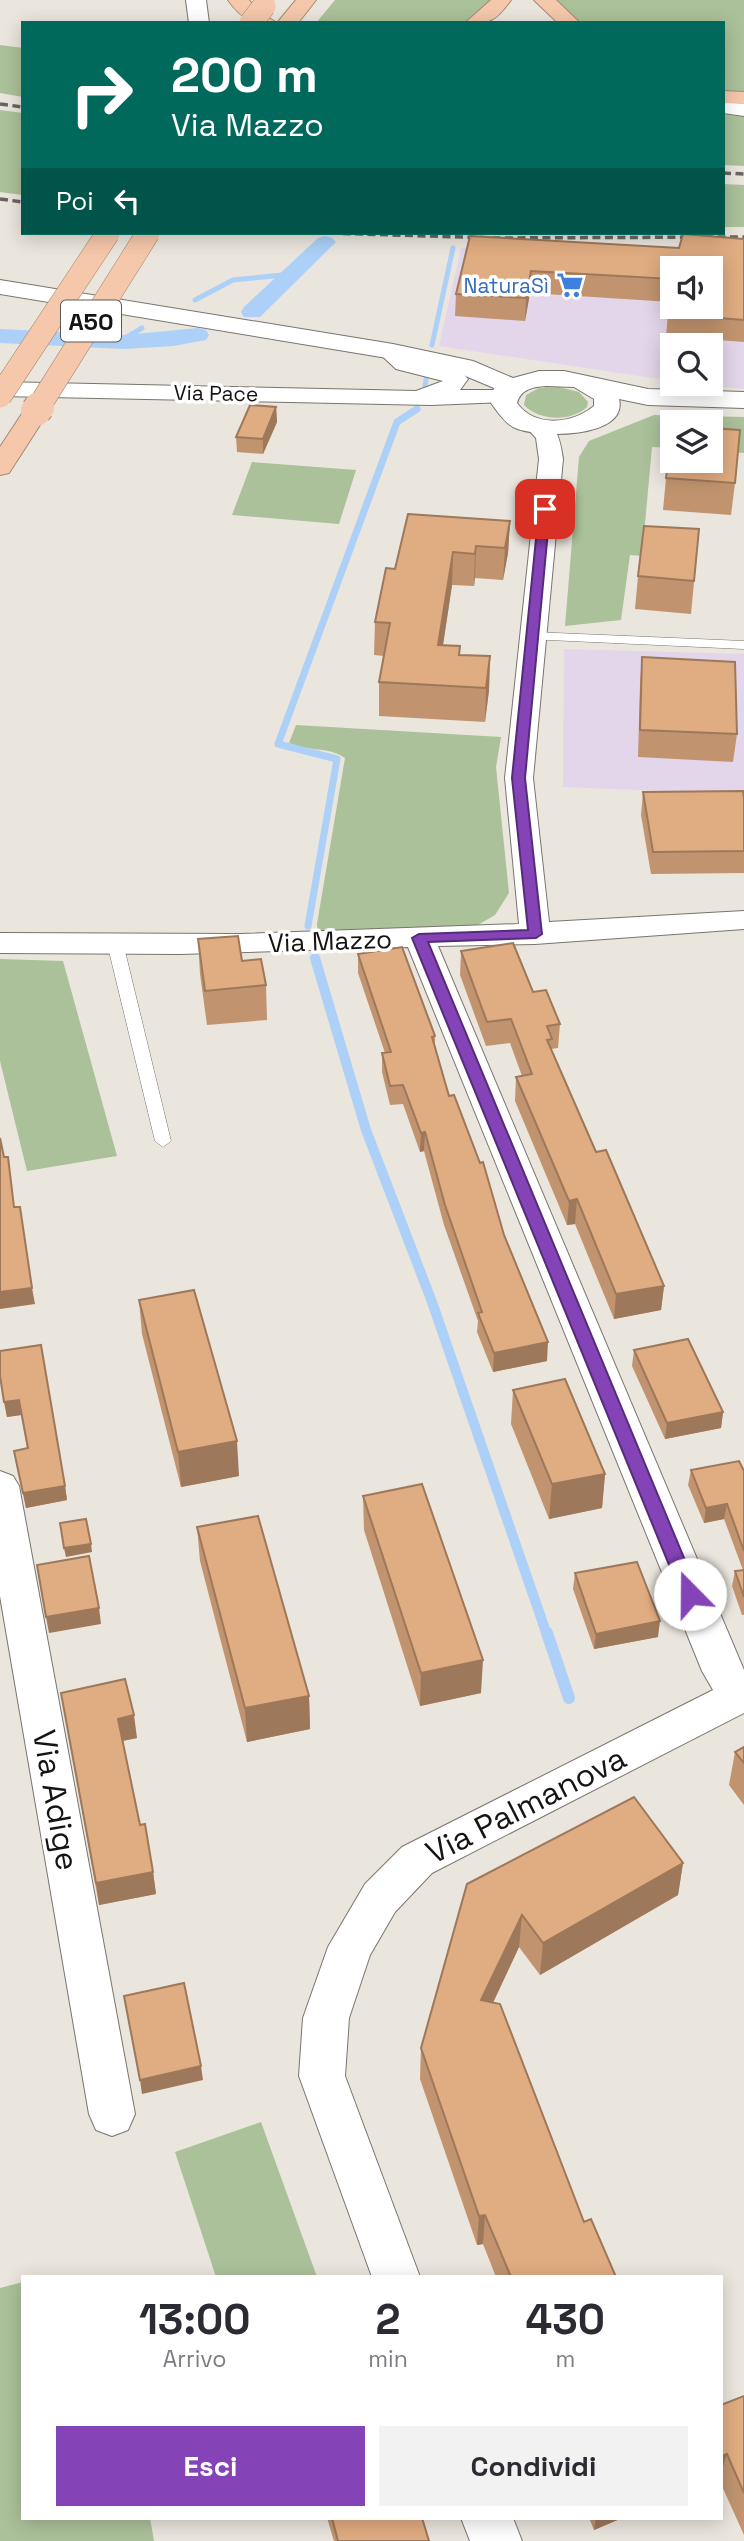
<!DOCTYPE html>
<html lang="it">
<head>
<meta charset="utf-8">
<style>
	body { margin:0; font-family:"Space Grotesk",sans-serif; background:#f2f2f3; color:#2b2b33; height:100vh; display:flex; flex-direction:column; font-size:26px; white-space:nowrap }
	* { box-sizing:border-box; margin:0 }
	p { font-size:23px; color:#7c7c81 }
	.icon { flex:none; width:38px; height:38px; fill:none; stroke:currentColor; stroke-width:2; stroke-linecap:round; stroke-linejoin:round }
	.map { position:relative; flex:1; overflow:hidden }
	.side { position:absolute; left:21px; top:2275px; width:702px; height:245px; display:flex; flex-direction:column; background:#fff; border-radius:0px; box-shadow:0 4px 18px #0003 }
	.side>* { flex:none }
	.hud { position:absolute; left:21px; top:21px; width:704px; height:214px; border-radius:0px; box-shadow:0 4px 18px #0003; background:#00695c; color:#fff; overflow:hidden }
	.buttons { position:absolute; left:660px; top:256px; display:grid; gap:14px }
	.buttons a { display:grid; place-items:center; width:63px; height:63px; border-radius:0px; background:#fff; box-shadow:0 4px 18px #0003; font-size:35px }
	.pin { position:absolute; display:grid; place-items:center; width:60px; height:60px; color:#fff; margin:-30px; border-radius:14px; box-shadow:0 4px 10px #0006 }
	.me { position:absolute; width:77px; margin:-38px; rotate:338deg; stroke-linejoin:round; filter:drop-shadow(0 0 5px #0008) }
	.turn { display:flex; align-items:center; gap:24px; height:147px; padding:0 35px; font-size:32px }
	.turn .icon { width:91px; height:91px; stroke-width:2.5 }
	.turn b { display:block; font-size:49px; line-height:60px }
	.then { display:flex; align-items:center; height:66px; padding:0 35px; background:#0003; gap:14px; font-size:26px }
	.eta { display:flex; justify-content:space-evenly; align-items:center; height:119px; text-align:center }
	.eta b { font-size:42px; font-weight:700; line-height:49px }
	.button { display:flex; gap:14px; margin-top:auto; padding:14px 35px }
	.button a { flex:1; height:80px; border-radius:0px; background:#8543b8; color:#fff; font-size:28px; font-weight:700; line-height:80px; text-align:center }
	.button a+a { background:#f2f2f3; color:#2b2b33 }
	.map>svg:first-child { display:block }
</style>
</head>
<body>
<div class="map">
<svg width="744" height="2541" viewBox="0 0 744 2541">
	<rect width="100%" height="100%" fill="#eae5dd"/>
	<path fill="#e3d6ea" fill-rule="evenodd" d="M461 248 744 249V389L685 383H710V345H672V381L439 346ZM672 268H710V306H672Z
		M564 649 744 654V794L563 787Z"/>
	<path fill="#abc19a" d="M335 0H494L467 23H316Z
		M554 0H744V93L723 92V23H581Z
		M0 45 23 48V97L0 93Z
		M0 110 23 113V195L0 192Z
		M723 114 744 117V166L723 165Z
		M723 184 744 185V227H723Z
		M559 387 579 392 588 402 587 407C571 422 539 421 524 405L526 395 539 388Z
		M654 415 744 417V453L711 451 710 422H672V448L652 447 642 556 630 555 621 620 565 626 579 457 589 441Z
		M252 462 356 470 339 524 232 515Z
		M296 725 501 737 496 767 509 893 495 915 471 929 318 937 317 924 345 758C328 746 307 752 289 743Z
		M0 959 63 961 117 1156 27 1171 0 1061Z
		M261 2122 317 2277H216L175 2152Z
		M23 2282V2518H150L154 2541H0V2288Z"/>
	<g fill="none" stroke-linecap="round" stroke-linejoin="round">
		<path stroke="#acd0f7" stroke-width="5" d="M195 300 233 280 292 274
			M117 343 142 328
			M432 345 453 248
			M425 386 427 374"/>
		<path stroke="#acd0f7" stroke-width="7" d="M308 926 337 759 278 744 397 422 417 409"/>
		<path stroke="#acd0f7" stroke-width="10" d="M315 958 366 1130 432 1302 547 1635"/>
		<path stroke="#acd0f7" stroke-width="12" d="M547 1633 569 1698"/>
		<path fill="#acd0f7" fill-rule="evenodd" d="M325 236 332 238 336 242 332 246 260 317H244L241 312 244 307 318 238Z
			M198 328 206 330 209 335 206 340 173 346 124 349 0 343V329L124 335Z"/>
		<g stroke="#79756e" stroke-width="1">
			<path id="service" d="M532 632 744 641V649L527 639V633Z
				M116 942 124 947 171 1141 163 1147 155 1141 108 947Z"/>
		</g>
		<g stroke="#79756e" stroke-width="2">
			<path id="minor" d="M391 347C401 350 406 357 416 360 433 365 456 363 468 379L460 390H513L517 395 513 400 505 402 431 405 0 396V382L416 391 443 381 396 369 380 354Z
				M536 418C558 423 560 440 563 459L533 778 549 922 744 911V929L535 944 438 946 744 1670V1713L432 1873 395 1912 370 1955 349 2018 345 2076 420 2277H372L299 2076 303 2018 328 1947 365 1884 402 1847 713 1690 702 1671 408 947 180 954 0 953V933L240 934 519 924 505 778 539 459 536 438 524 425 528 420Z
				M0 1471 13 1476 19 1486 135 2114 128 2130 112 2136 96 2130 89 2114 0 1596Z
				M461 2518H513L522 2541H470Z"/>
		</g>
		<g stroke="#79756e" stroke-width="2">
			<path id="tertiary" d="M0 280 393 344 473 361 513 378 539 371H564L648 389 744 392V408L648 405 619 399C629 439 536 439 513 427 503 421 498 412 491 403L494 388 456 372 393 359 0 294ZM546 386 574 387 594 399V406C572 424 535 428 517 403 521 389 533 387 546 386Z"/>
		</g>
		<g stroke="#79756e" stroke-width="2">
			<path id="secondary" d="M186 0H206L209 23H189Z
				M723 101 744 104V116L723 113Z"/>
		</g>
		<g stroke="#a78875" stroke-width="2">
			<path id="motorway" d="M228 0H249L258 11 277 23C252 23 243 21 228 0Z
				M296 0H316L298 23H277Z
				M491 0H511C495 22 491 23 465 23Z
				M534 0H556L580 23H558Z
				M723 91 744 92V104L723 103Z
				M36 403 45 406 49 411 9 473 0 475V447L27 406Z"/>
		</g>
		<use href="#service" fill="#fff" fill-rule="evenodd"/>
		<use href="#minor" fill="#fff" fill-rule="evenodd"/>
		<use href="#tertiary" fill="#fff" fill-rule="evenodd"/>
		<use href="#secondary" fill="#fff" fill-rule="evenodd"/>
		<use href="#motorway" fill="#f5c7ab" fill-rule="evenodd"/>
		<path stroke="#686561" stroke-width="3.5" stroke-dasharray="8 4.5" stroke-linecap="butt" d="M0 104 23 107
			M723 173 744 174
			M0 199 23 202
			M330 233 493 238 744 237"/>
		<g stroke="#a78875" stroke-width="24" stroke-linecap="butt">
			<path id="motorway-bridge-far1" d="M251 23 264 6
				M0 396 108 233
				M38 408 148 233"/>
		</g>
		<g stroke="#a78875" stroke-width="32" stroke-linecap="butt">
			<path id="motorway-bridge" d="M36 411 39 407"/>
		</g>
		<use href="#motorway-bridge-far1" stroke="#f5c7ab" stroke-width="23"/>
		<use href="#motorway-bridge" stroke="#f5c7ab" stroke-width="30"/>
	</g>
	<path fill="#c1946f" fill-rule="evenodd" d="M470 236 679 248 744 239V342L666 336 668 314 671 302 530 293 525 321 455 316 456 294ZM672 268 710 306H672Z
		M276 407 277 422 263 454 237 452 236 437Z
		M666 478 735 483 731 515 663 510Z
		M510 521 508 553 503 580 475 578 474 586 452 585 443 645 460 646V655L490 656 489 690 485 722 379 716V682L384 656 374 655 375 622 395 569Z
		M699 529 691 614 635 609 638 576Z
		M642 657 737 734 733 762 638 757 640 684Z
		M643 792 744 798V873L651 874 641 815Z
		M198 939 266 985 267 1020 207 1025 200 974Z
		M461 951 533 992 560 1024 558 1048 551 1049 596 1152 664 1286 661 1310 614 1319 575 1224 567 1225 515 1101 516 1077 522 1076 510 1043 486 1046 460 975Z
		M358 954 435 1036V1045L449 1096 504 1235 547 1361 493 1372 477 1332 478 1321 444 1225 424 1151 420 1152 403 1104 390 1105 382 1072V1053H385L358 973Z
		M139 1300 239 1476 181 1487 142 1334Z
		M634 1350 723 1412 721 1428 665 1439 632 1366Z
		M0 1376 65 1486 67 1500 26 1508 14 1451 27 1448 21 1415 7 1417Z
		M513 1390 605 1474 602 1508 549 1519 511 1424Z
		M691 1470 744 1471V1615H742L732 1586 735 1571 743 1570 724 1519 704 1523 688 1485Z
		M363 1496 481 1693 420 1706 364 1530Z
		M197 1527 309 1696 310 1729 247 1742 200 1561Z
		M575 1573 658 1637 594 1649 573 1589Z
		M61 1693 137 1738 123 1741 140 1825 153 1872 156 1894 99 1905Z
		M744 1747V1805L729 1785 735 1752Z
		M683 1863 678 1895 540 1975 519 1947 493 2003 584 2222 616 2277H496L483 2244 477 2245 420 2079 421 2048 467 1884Z
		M744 2396V2535L721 2484V2405Z
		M327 2518H422L429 2541H334Z
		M589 2518H622L594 2530Z"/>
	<path fill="#9d785a" d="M531 271 530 293 525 321 526 298Z
		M276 407 277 422 263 454V439Z
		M510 521 508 553 503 580 505 548Z
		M476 546 475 578 474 586 475 554Z
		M453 552 452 585 438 678V645Z
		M490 656 489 690 485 722 486 688Z
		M425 1132 424 1151 420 1152 421 1133Z
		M577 1199 575 1224 567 1225 569 1201Z
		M664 1286 661 1310 614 1319 616 1294Z
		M32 1288 35 1304 0 1309V1292Z
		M548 1342 547 1361 493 1372 494 1353Z
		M19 1400 21 1415 7 1417 4 1402Z
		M723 1412 721 1428 665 1439 667 1423Z
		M237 1441 239 1476 181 1487 178 1452Z
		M605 1474 602 1508 549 1519 552 1484Z
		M65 1486 67 1500 26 1508 23 1493Z
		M727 1504 724 1519 704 1523 706 1508Z
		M91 1544 92 1552 66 1557 64 1548Z
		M99 1608 101 1624 49 1633 46 1617Z
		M660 1621 658 1637 594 1649 596 1634Z
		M483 1660 481 1693 420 1706 421 1673Z
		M309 1696 310 1729 247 1742 245 1708Z
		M134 1715 137 1738 121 1741 118 1719Z
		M683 1863 678 1895 540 1975 543 1943Z
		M153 1872 156 1894 99 1905 96 1883Z
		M522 1915 519 1947 479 2032 481 2000Z
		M201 2066 203 2080 142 2094 140 2080Z
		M485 2215 483 2244 477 2245 479 2216Z
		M727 2454 721 2473V2456Z
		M596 2518H622L594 2530Z"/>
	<path fill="#e0ac81" stroke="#9d785a" stroke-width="2" d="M683 234 744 239V320L668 314 672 295V306H710V268H672V279L531 271 526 298 456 294 470 236 679 248Z
		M250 405 276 407 263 439 236 437Z
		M710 428 740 430 735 483 666 478 672 433V460H710Z
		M408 514 510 521 505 548 476 546 475 554 453 552 438 645 460 646 459 655 490 656 486 688 379 682 390 623 375 622 386 568 395 569Z
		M644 526 699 529 694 581 638 576Z
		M642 657 735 662 737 734 640 730Z
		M743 791 744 798V851L653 852 643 792Z
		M238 936 242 961 261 959 266 985 205 991 198 939Z
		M513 943 533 992 546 990 560 1024 547 1026 552 1039 547 1040 596 1152 606 1150 664 1286 616 1294 577 1199 569 1201 516 1077 532 1074 511 1019 487 1022 461 951Z
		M402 947 435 1036 432 1037 449 1096 454 1095 480 1163 483 1162 504 1235 548 1342 494 1353 478 1313 482 1312 445 1205 425 1132 421 1133 403 1085 390 1086 382 1053 391 1052 358 954Z
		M0 1138 4 1157H8L14 1207H20L32 1288 0 1292Z
		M194 1290 237 1441 178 1452 139 1300Z
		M688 1339 723 1412 667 1423 634 1350Z
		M41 1345 65 1486 23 1493 14 1451 28 1448 19 1400 4 1402 0 1376V1351Z
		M565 1379 605 1474 552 1484 513 1390Z
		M739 1461 744 1471V1551L727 1504 706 1508 691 1470Z
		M422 1484 483 1660 421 1673 363 1496Z
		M258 1516 309 1696 245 1708 197 1527Z
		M86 1519 91 1544 64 1548 60 1523Z
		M89 1556 99 1608 46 1617 37 1565Z
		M637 1562 660 1621 596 1634 575 1573Z
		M744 1570V1597L735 1571Z
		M125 1679 134 1715 118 1719 140 1825 145 1824 153 1872 96 1883 61 1693Z
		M744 1747V1763L735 1752Z
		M634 1797 683 1863 543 1943 522 1915 481 2000 500 2004 584 2222 591 2219 616 2277H511L485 2215 479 2216 421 2048 467 1884Z
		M184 1983 201 2066 140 2080 124 1996Z
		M744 2396V2493L727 2454 721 2456V2405Z
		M332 2518H422L429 2541H338Z"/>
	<path fill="#8543b8" stroke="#562c78" stroke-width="2" d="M545 505 550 509 525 778 542 934 536 938 428 942 699 1594 690 1601 681 1594 412 938 419 934 528 930 512 778 539 509Z"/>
	<defs>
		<g id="supermarket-bare" transform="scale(2.1)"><path d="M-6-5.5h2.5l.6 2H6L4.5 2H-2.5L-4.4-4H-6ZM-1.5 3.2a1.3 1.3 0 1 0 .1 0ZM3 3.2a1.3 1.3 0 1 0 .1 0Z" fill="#3f7fe0" stroke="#fff" stroke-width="2.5" paint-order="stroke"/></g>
	</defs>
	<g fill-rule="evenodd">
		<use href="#supermarket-bare" x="570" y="285"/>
	</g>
	<g text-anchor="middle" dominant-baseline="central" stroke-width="7" stroke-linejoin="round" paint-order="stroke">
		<g font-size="21" fill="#366cbe" stroke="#fff" text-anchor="end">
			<text x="549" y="285">NaturaSì</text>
		</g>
		<g font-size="21" fill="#161412" stroke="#fff">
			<text transform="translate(216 393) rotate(1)">Via Pace</text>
		</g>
		<rect fill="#fff" stroke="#5c5a59" stroke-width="2" x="61" y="300.5" width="60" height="41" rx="5"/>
		<g font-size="24" font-weight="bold" fill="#161412">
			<text x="91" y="321">A50</text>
		</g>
		<g font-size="26" fill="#161412" stroke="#fff">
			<text transform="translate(330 941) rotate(-2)">Via Mazzo</text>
		</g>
		<g font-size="32" fill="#161412" stroke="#fff">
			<text transform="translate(56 1800) rotate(80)">Via Adige</text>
			<text transform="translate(526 1805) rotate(-27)">Via Palmanova</text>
		</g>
	</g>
</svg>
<div class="buttons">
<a><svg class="icon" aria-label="sound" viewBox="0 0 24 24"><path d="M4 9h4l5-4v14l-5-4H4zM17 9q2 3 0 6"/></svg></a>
<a><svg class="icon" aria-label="search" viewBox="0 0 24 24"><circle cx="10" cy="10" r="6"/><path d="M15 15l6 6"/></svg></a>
<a><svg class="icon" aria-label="layers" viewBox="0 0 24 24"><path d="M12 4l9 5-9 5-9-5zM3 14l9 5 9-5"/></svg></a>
</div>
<div class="pin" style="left:545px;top:509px;background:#d93025"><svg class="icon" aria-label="arrive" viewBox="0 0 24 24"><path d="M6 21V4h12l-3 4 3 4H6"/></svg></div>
<svg class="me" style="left:690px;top:1594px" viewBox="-20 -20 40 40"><circle r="19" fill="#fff"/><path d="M0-13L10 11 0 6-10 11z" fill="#8543b8"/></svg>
<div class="hud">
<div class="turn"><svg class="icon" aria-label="right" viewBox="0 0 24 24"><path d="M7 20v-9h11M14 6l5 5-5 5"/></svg><div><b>200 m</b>Via Mazzo</div></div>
<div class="then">Poi<svg class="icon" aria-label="left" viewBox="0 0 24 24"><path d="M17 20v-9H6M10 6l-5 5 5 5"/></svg></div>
</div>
<section class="side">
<div class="eta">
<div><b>13:00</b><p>Arrivo</p></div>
<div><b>2</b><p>min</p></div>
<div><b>430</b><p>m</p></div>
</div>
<div class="button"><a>Esci</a><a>Condividi</a></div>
</section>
</div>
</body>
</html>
